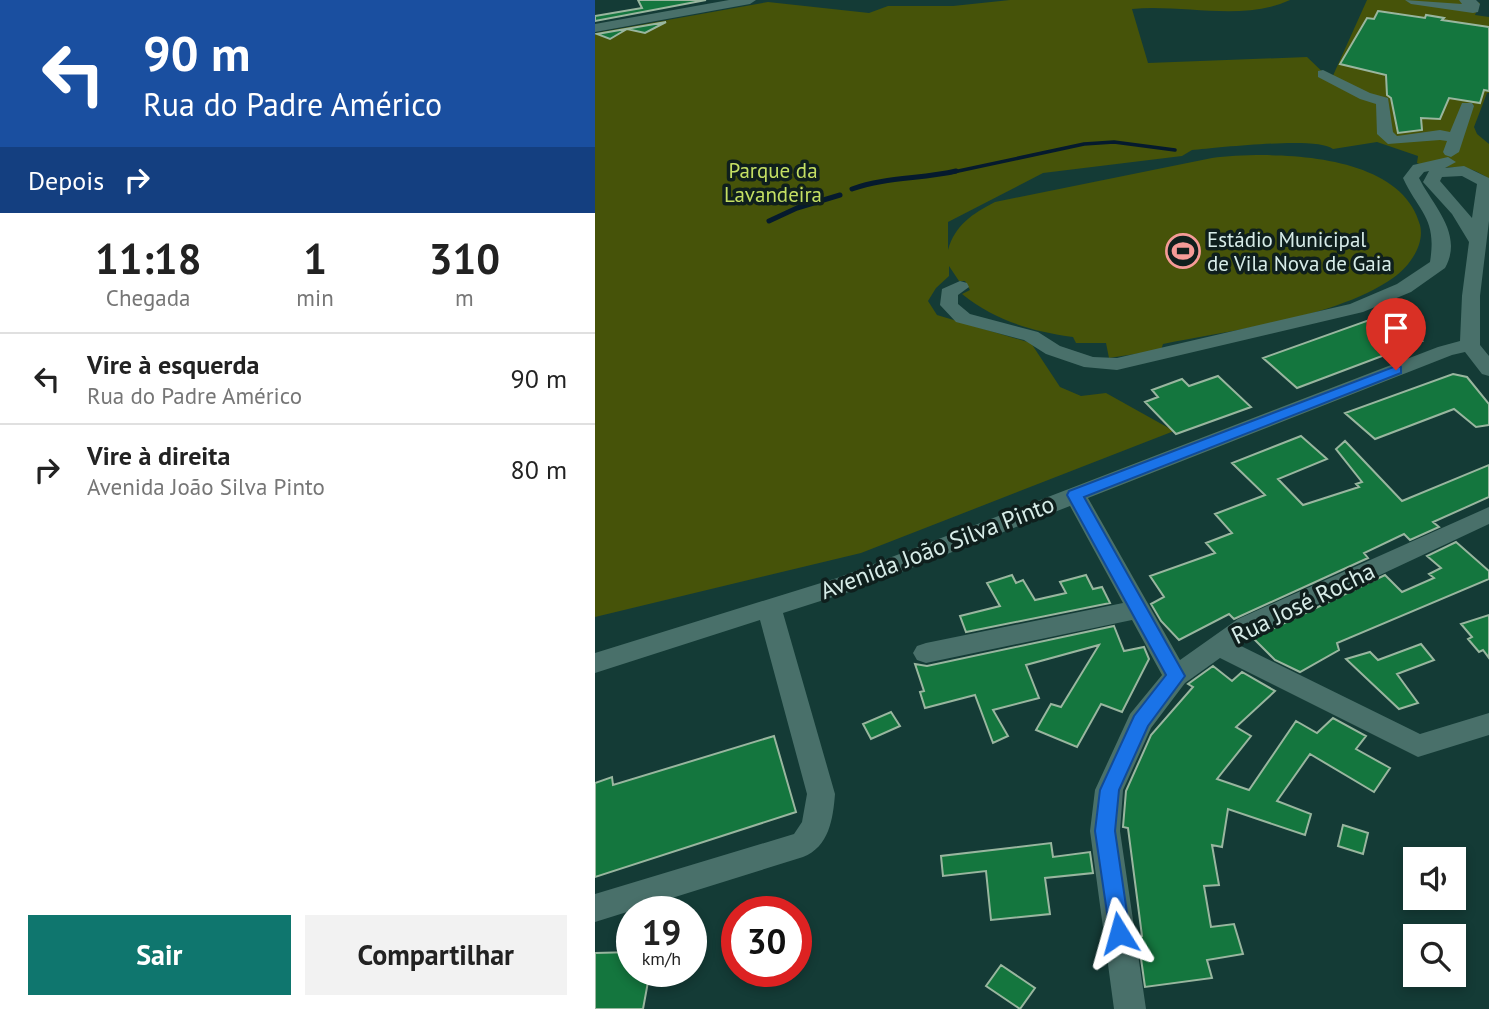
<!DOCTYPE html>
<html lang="pt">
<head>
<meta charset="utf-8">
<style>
	body { margin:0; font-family:"PT Sans",sans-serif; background:#f2f2f2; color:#222; height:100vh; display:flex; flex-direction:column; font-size:26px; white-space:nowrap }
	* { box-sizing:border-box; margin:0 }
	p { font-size:23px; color:#767676 }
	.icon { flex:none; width:38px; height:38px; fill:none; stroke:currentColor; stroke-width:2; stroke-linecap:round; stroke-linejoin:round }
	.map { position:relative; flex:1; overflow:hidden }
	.side { display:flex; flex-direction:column; background:#fff; width:595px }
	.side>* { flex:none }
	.banner { background:#1a4fa0; color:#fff; overflow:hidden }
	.tools { position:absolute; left:808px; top:847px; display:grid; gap:14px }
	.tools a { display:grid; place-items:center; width:63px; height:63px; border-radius:0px; background:#fff; box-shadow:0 4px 10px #0003; font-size:35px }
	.speed { position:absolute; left:21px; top:896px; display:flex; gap:14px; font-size:35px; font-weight:700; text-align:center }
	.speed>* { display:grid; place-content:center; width:91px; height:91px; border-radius:50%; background:#fff; box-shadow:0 4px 10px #0003; line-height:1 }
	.speed small { font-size:18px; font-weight:400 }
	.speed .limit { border:10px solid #d22; background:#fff; color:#111 }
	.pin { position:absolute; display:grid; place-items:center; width:60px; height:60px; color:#fff; margin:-72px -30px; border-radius:50% 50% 50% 0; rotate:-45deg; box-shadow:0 0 7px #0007 }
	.pin .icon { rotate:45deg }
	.me { position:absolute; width:77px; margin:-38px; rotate:352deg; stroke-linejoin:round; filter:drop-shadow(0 0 5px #0008) }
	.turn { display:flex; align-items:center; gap:24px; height:147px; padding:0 28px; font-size:32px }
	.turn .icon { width:91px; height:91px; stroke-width:2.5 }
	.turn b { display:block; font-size:49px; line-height:60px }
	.then { display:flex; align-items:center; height:66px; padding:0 28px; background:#0003; gap:14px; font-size:26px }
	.eta { display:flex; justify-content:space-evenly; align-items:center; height:119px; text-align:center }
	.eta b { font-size:42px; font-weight:800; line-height:49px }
	.action { display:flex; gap:14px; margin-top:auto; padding:14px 28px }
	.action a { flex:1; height:80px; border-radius:0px; background:#0f766e; color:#fff; font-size:28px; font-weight:800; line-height:80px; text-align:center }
	.action a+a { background:#f2f2f2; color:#222 }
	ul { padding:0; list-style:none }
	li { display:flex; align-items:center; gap:21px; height:91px; padding:0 28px; border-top:2px solid #e0e0e0 }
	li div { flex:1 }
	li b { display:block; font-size:26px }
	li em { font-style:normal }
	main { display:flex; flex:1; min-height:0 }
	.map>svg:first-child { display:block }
</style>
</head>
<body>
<main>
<section class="side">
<div class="banner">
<div class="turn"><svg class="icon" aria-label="left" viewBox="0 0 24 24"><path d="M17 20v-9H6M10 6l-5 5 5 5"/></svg><div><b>90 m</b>Rua do Padre Américo</div></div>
<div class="then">Depois<svg class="icon" aria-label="right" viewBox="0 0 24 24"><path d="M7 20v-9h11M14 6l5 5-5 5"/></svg></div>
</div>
<div class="eta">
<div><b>11:18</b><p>Chegada</p></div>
<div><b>1</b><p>min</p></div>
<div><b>310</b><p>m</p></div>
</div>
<ul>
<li><svg class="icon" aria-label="left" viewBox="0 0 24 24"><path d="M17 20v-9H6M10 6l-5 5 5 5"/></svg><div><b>Vire à esquerda</b><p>Rua do Padre Américo</p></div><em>90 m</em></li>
<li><svg class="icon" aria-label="right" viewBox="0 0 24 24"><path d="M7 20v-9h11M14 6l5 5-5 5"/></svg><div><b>Vire à direita</b><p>Avenida João Silva Pinto</p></div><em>80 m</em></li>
</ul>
<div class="action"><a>Sair</a><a>Compartilhar</a></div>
</section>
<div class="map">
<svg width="894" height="1009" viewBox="0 0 894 1009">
	<rect width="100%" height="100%" fill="#143b36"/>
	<path fill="#465309" d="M415 0H695C648 22 588 4 537 9L553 63 712 57 736 80 772 0H877L885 3 880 15 894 17V93H892L879 127 882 134 894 144V179C865 157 846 175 822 163L823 156 782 142 738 149C722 136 623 148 597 150L587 156 448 173 353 222V250C360 225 377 214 400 202L617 158C676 151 806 151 825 225 830 245 814 267 798 278 741 318 636 330 568 344L566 350 514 358 511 343H481L478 337C436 331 401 321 367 294L375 290 370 281H364L354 266V276L341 288 333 301 342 315 436 343 465 387 486 396 511 393 579 431 266 553 0 617V33L173 2 274 13 293 6H358Z"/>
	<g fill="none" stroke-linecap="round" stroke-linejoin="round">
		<path stroke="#051a2e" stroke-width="3.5" d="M354 173 489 144 519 142 580 150"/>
		<path stroke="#051a2e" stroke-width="5" d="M257 189C290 177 327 179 361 171
			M174 221 202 208 245 195"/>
	</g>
	<path fill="#14763e" stroke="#99b69f" stroke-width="2" d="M43 0H111L0 21V16L47 8Z
		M783 11 830 18 831 15 849 18 847 20 894 27V91L889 90 885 103 854 98 845 119 826 118 827 130 803 133 796 98 792 95 791 75 745 64 772 18 779 19Z
		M71 22 50 33 32 29 15 39 2 34Z
		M791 314 827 341 702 388 668 358Z
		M858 374 872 377 894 404V425L881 427 859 409 780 439 750 413Z
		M623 376 656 407 581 434 550 402 563 397 557 390 587 379 594 386Z
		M706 436 732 459 683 479 708 505 764 487 761 484 767 482 741 449 750 441 807 501 894 465V497L838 522 844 527 815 540 809 534 769 553 773 558 639 619 634 614 584 640 566 621 556 604 569 597 555 576 620 553 611 543 637 533 620 514 670 495 637 463Z
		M861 542 894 571V579L742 643 744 650 705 672 680 660 658 638 790 575 807 592 839 578 834 574 846 568 832 556Z
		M417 575 421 583 428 580 440 600 471 593 465 582 491 575 498 589 507 587 515 603 371 632 365 616 405 606 392 583Z
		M894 615V658L888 650 884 652 873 639 877 637 866 624Z
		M519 626 529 651 549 647 554 659 527 712 506 704 482 747 441 730 456 704 466 707 504 645 431 665 444 698 398 710 413 736 398 743 380 695 330 708 325 692 329 691 320 664 332 666Z
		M826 644 839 660 802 674 823 703 804 709 751 659 775 652 783 660Z
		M618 666 637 681 647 672 680 691 641 727 656 736 622 779 654 790 701 721 722 733 738 718 771 736 761 749 795 768 779 792 715 754 682 801 716 814 710 835 633 809 627 847 617 845 624 885 609 886 616 927 639 924 648 954 612 960 617 978 550 987 543 937 547 936 533 828 528 827 531 791 556 735 598 687 593 684Z
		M296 712 305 726 276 739 268 724Z
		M179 736 201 812 0 877V783L17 777 18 785Z
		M748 825 773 833 768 854 743 846Z
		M456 843 458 857 495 852 498 873 450 878 455 914 396 920 391 871 348 876 346 856Z
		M37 952V971H55L48 1009H0V953Z
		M406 965 440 988 425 1009 391 986Z"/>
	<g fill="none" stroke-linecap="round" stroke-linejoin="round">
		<path fill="#49706a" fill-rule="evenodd" d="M134 0H161L155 4 0 32V24Z
			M810 0 867 4 864 0H881L885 4 883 12 878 13 816 4Z
			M728 70 775 93 793 98 798 132 802 136 845 130 855 132 867 103H877L879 106 864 152 856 157 850 155 848 152 852 141 845 140 793 144 782 134 781 104 765 99 723 77V71Z
			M853 157 861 162 850 168 869 166 894 178V221L885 296V345L894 356V376L887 374 870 352 857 355 493 498 585 660 643 619 894 507V524L661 633 644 645 825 734 894 713V735L823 757 625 658 590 683 556 728 528 790 525 831 551 1009H519L495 831 500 790 535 714 567 675 537 620 331 663 322 660 318 653 322 646 331 643 528 603 475 506 260 590 188 613 240 794C238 819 234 847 208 857L0 922V894L199 834 207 822 212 794 165 620 0 673V653L242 578 843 347 865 341 867 296 874 242 857 214 828 182 834 171 829 172 824 178C838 206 869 234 850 268L816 292 768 312 522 370 489 367 451 354 429 340 361 322 345 305 347 289 365 281 372 283 374 287 363 295V304L375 314 443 332 465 346 498 357 522 358 755 304 802 284 835 262C842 218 825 214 808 178L818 165ZM867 176 882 184 877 218 845 181 847 177Z"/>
	</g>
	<path fill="#1a73e8" stroke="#114b97" stroke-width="2" d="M801 366 806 367V373L489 497 590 676 553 726 524 790 520 831 535 933 532 940 524 943 516 940 500 831 505 790 539 716 571 675 472 495 474 491Z"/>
	<defs>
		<g id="stadium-ring" transform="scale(1.75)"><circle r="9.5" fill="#0f1f1d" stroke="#f59b97" stroke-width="1.5"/><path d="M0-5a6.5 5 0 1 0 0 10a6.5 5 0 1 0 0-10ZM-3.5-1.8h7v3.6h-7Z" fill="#f59b97"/></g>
	</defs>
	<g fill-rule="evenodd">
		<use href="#stadium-ring" x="588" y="251"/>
	</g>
	<g text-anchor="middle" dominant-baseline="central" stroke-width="7" stroke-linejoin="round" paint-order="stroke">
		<g font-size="21" fill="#c4df63" stroke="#0f1f1d">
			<text x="178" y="170">Parque da<tspan x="178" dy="24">Lavandeira</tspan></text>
		</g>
		<g font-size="21" fill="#d7ece8" stroke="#0f1f1d" text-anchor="start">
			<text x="612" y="239">Estádio Municipal<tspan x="612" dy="24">de Vila Nova de Gaia</tspan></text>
		</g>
		<g font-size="24" fill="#d7ece8" stroke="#0f1f1d">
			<text transform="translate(342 547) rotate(-21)">Avenida João Silva Pinto</text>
			<text transform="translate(708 603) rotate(-26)">Rua José Rocha</text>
		</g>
	</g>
</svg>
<div class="tools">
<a><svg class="icon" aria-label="sound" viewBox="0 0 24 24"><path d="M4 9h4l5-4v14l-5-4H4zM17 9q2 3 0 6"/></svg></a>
<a><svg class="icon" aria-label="search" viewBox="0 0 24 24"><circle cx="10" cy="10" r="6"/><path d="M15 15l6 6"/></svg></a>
</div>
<div class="speed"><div>19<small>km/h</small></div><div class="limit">30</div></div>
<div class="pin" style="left:801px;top:370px;background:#d93025"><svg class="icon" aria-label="arrive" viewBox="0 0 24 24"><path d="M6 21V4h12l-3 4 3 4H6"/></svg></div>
<svg class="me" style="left:524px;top:933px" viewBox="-20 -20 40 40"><path d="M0-17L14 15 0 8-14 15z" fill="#1a73e8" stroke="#fff" stroke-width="4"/></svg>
</div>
</main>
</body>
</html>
